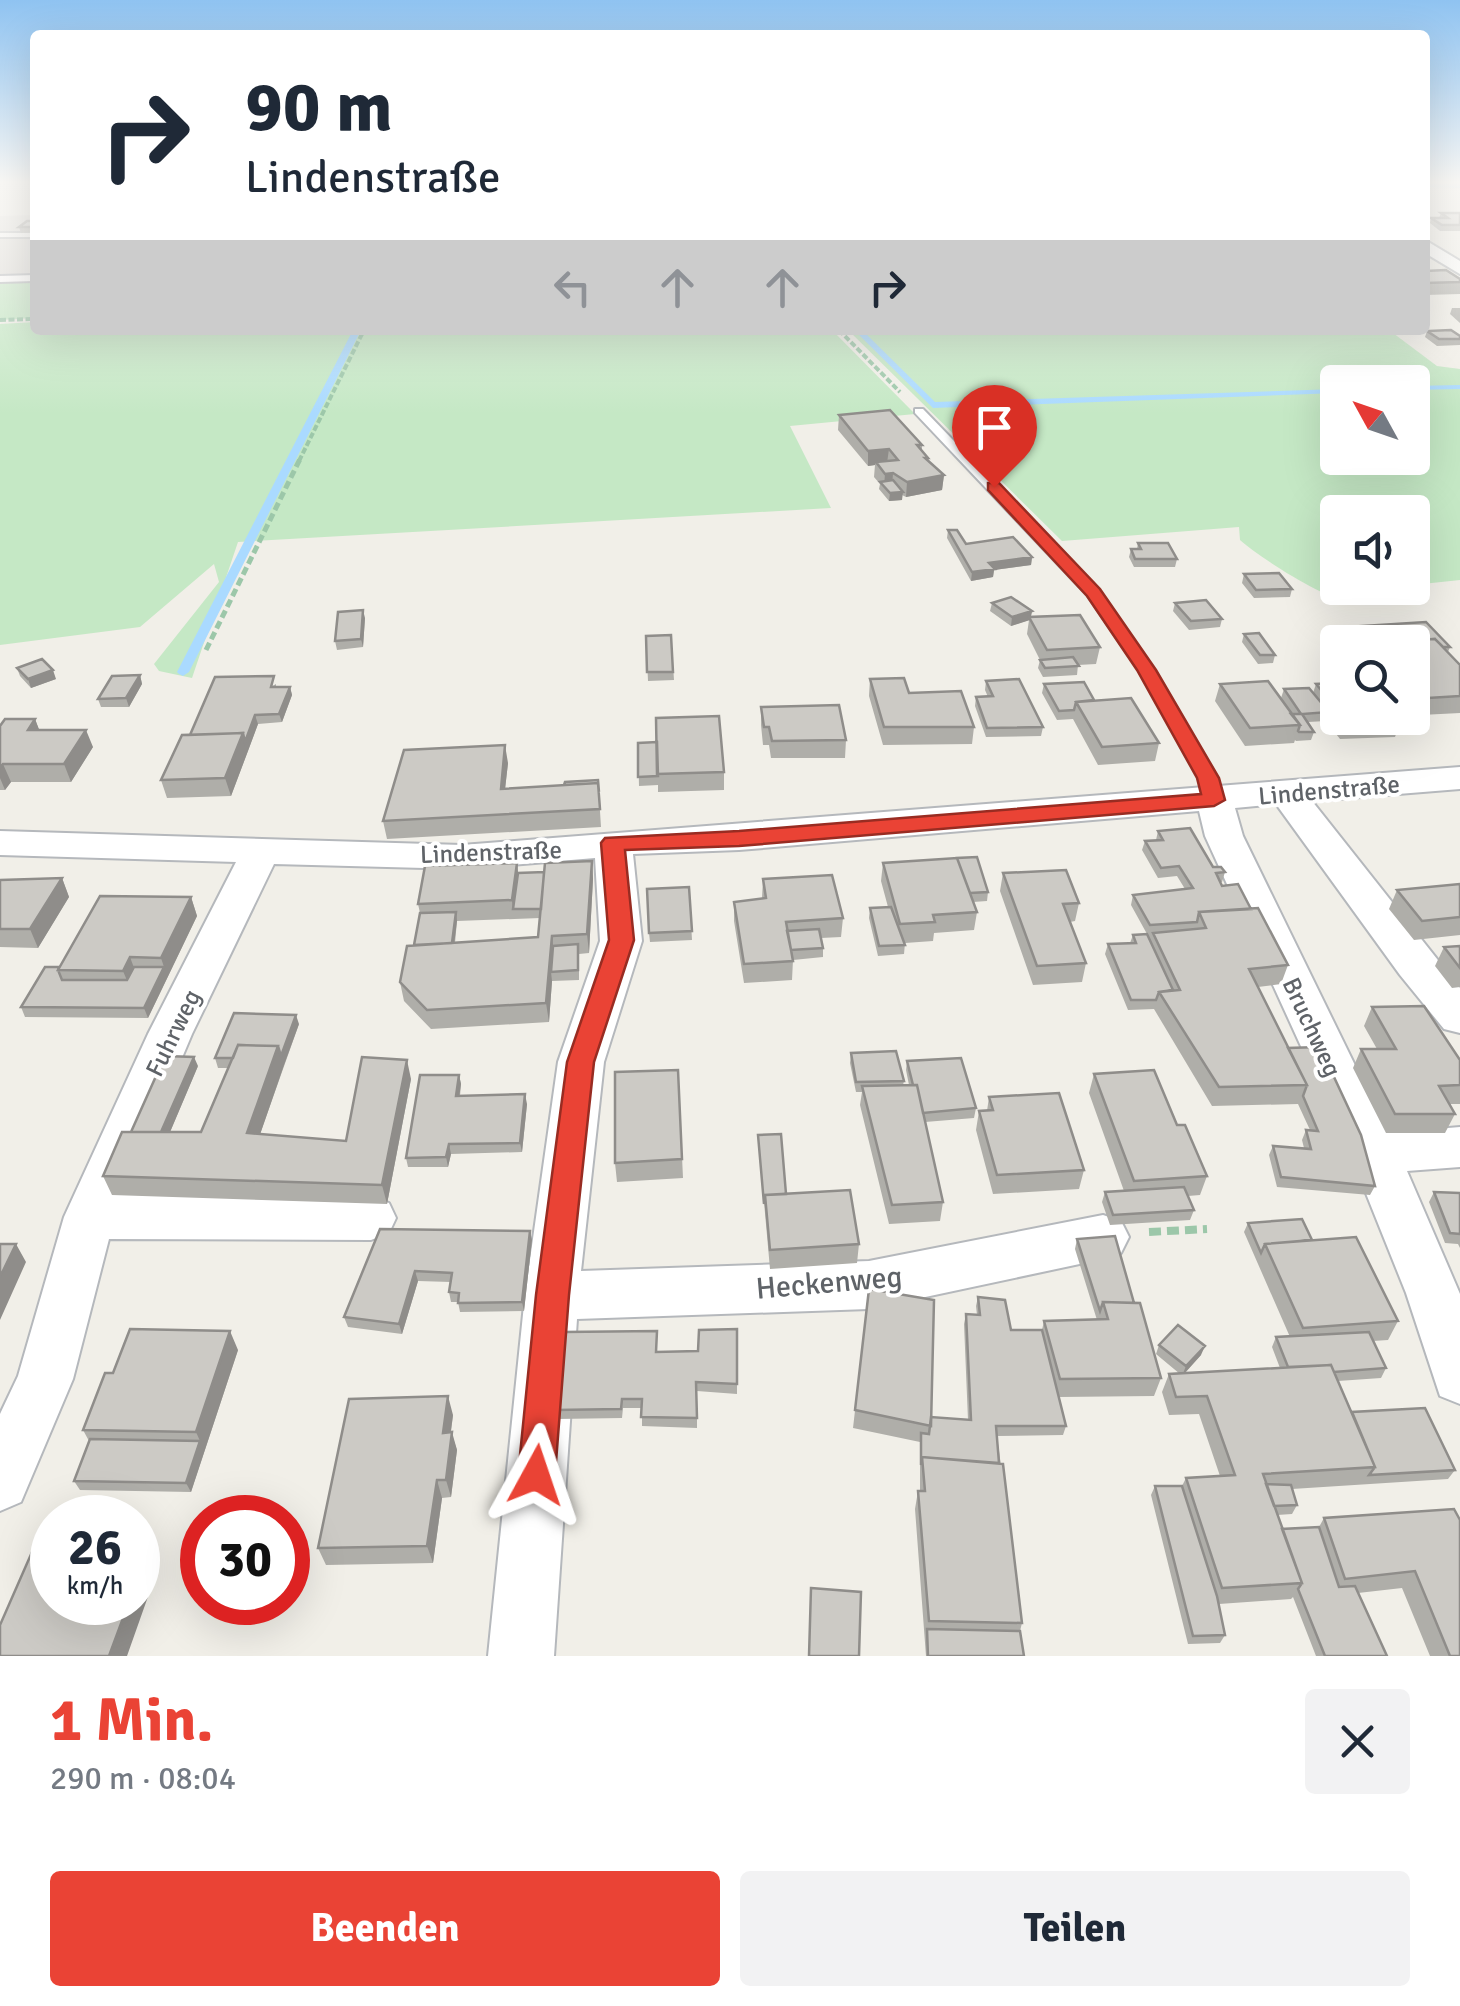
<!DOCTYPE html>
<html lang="de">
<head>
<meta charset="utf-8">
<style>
	body { margin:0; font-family:Signika,sans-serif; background:#f2f2f3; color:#1f2937; height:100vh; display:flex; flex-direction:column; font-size:38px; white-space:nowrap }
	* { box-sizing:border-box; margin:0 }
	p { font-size:32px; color:#747a83 }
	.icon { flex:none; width:55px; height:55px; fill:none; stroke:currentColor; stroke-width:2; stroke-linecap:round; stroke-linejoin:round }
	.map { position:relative; height:1656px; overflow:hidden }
	.drawer { display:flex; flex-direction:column; background:#fff; flex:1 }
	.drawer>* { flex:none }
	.guide { position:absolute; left:30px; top:30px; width:1400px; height:305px; border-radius:10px; box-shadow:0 10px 40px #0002; background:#fff; color:#1f2937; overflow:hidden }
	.needle { width:65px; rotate:310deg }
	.controls { position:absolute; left:1320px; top:365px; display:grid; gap:20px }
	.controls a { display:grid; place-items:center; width:110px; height:110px; border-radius:10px; background:#fff; box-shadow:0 10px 40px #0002; font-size:50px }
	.speed { position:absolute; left:30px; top:1495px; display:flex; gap:20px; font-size:50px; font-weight:700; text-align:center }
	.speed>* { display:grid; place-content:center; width:130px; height:130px; border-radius:50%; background:#fff; box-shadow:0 10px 40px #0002; line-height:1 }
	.speed small { font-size:25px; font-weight:400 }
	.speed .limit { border:15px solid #d22; background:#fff; color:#111 }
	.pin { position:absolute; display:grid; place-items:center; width:85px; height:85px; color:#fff; margin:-102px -42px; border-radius:50% 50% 50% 0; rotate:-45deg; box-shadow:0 0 10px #0007 }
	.pin .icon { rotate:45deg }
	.me { position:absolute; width:110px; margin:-55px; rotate:5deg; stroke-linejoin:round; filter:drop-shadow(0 0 8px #0008) }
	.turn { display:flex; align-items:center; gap:35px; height:210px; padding:0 50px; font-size:45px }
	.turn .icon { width:130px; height:130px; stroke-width:2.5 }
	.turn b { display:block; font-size:70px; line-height:85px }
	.lanes { display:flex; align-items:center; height:95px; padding:0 50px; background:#0003; justify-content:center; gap:50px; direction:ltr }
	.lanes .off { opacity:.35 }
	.round { display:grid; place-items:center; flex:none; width:105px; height:105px; border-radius:10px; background:#f2f2f3 }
	.head { display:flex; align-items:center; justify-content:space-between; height:170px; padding:0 50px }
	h1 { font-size:60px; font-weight:700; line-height:75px; color:#ea4335 }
	.primary-button { display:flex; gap:20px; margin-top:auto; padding:20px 50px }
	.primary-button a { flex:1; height:115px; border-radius:10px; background:#ea4335; color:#fff; font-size:40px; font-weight:700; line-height:115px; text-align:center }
	.primary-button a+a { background:#f2f2f3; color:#1f2937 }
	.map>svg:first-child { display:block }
</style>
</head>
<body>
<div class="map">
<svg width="1460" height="1656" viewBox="0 0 1460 1656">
	<rect width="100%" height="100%" fill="#f1efe8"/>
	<path fill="#e0deda" d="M35 215V315L0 317V216Z"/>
	<path fill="#c5e8c5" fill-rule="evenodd" d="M35 281V318L0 320V282Z
		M35 322V330H832L915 414 790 426 831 508 238 542 192 678 159 671 154 664 219 582 214 564 140 627 0 645V324Z
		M848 330H1389L1437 366 1460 369V580L1413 585 1412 512H1338V588H1384C1375 593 1365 601 1355 602 1329 603 1259 557 1240 540L1239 527 1062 541ZM1412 382V458H1338V382Z"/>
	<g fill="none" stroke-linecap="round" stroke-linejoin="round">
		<path fill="#aadaff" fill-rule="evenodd" d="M1425 183 1460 184V188L1425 187Z
			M353 330H361L189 672 183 676 179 674 177 672Z
			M854 330H862L935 402 1338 389V393L933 408Z
			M1460 385V389L1412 390V386Z"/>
		<g stroke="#b5b8bc" stroke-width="4">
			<path id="service" d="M0 233H35V237H0Z
				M35 275V281L0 282V276Z
				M915 409H923L1098 590 1153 670 1216 777 1223 799 1220 803H1208L1200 777 1139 670 1088 596 915 413Z"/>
		</g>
		<g stroke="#b5b8bc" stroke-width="4">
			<path id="minor" d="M1425 240 1460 261V274L1425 253Z
				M1460 767V789L1312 801 1460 988V1033L1444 1029 1400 975 1276 804 1235 808 1243 836 1388 1133 1460 1127V1167L1407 1171 1460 1294V1404L1440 1396 1406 1293 1351 1156 1205 836 1199 811 739 850 633 854 642 941 604 1062 581 1271 869 1261 1103 1215 1121 1221 1129 1237 1121 1253 1103 1259 869 1309 577 1319 554 1656H488L525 1295 558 1062 600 941 595 858 462 869 274 864 192 1034 124 1195 371 1196 389 1203 396 1218 389 1233 371 1240 109 1239 73 1379 21 1502 0 1511V1414L18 1376 64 1217 148 1034 236 862 0 855V831L462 845Z"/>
		</g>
		<path stroke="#9cc7a9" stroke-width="4" stroke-dasharray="6 2.5" stroke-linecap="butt" d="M0 320 35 319
			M839 330 900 392
			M299 461 364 330"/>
		<path stroke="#9cc7a9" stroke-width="5" stroke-dasharray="8 4" stroke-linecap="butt" d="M206 650 300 459"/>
		<path stroke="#9cc7a9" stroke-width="8" stroke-dasharray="12 6" stroke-linecap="butt" d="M1149 1232 1207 1229"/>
		<use href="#service" fill="#fff" fill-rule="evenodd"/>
		<use href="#minor" fill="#fff" fill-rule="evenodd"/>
	</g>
	<path fill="#afaea9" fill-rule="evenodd" d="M1441 213H1460V231H1440L1430 223 1431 218H1439Z
		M35 221V232L21 233 19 227Z
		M1425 271 1460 279V294L1425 295Z
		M1452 308H1460V323L1450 314Z
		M1427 331 1460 336V345L1437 346 1425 337Z
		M839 415 922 445V450L928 461 944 475 942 490 906 497 902 495V500L889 501 879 489 880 484 874 477 875 465 868 466 838 430Z
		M948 530 966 544 1032 557 1031 565 994 570 993 577 971 581 947 538Z
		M1138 543 1177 559 1175 567H1134L1129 557 1131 549H1137Z
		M1244 574 1292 589 1290 597 1254 598 1242 583Z
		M992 603 1032 611 1031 617 1100 647 1096 664 1078 665 1077 675 1043 677 1038 668 1040 660 1027 634 1029 620 1011 626 990 611Z
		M1175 603 1222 619 1220 627 1189 630 1173 611Z
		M365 618 363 647 337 650 335 641Z
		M1361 626 1450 647 1448 652 1460 664V713L1421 715 1412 705V642H1365L1358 635Z
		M1244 634 1275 655 1273 663 1258 664 1242 642Z
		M671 635 674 680 648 681 646 636Z
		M17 668 56 679 31 688 20 676Z
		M140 675 142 684 129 707H101L98 699Z
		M870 679 909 693 974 727 972 744 883 745 869 696Z
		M986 681 1043 727 1041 736 986 737 975 706 976 697H988L985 690Z
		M1338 683V718H1400L1401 720 1395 737 1340 739 1326 721 1308 722 1314 732 1311 740 1296 741 1295 740 1294 743 1245 746 1215 701 1220 684 1292 714 1281 698 1284 689 1313 693 1316 684Z
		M276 684V687H290L292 695 282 722 258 724 231 796 167 798 161 780 190 735Z
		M1044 684 1094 700 1159 743 1155 761 1098 765 1073 719 1057 720 1042 693Z
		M761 707 846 740 845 758H771L769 745H763L761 725Z
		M35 719 39 730 93 747 71 782H11L5 790H0V726Z
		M638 743 724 772V790L658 792V785L639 786Z
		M508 763 505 789 564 785 598 780 601 827 387 839 383 821Z
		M1158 831 1213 867 1225 872 1222 882H1220L1222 886 1251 909 1288 965 1281 984 1258 987 1288 1048 1375 1186 1370 1195 1277 1187 1269 1155 1273 1146 1304 1148 1302 1140 1306 1130H1310L1298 1104 1212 1106 1154 1009 1128 1010 1105 954 1108 944 1130 943 1133 935 1147 934 1131 905 1133 895 1185 889 1177 876 1158 878 1142 850 1145 841 1156 840Z
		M592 861 593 879 589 953 579 954V980L552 981 549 1022 431 1029 404 1001 400 982 414 945 420 913 418 904 517 863 518 873 544 872ZM540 918 538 937 455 943 457 921Z
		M883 863 988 892 987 901 973 902 977 912 974 930 934 933 933 941 905 943 904 954 878 956 869 918 870 908 888 907 881 881Z
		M1003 873 1079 903 1075 921 1070 922 1086 963 1082 982 1033 985 1000 891Z
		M62 878 69 897 38 948 0 947V880Z
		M763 879 843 918 841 937 821 938 823 948V957L793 960 792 980 744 983 734 921V902L762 898Z
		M1460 884V935L1414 940 1389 909 1397 890Z
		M689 887 692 940 650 942 649 933Z
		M191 897 197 916 148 1018 25 1017 21 1007 59 967Z
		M1460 946V987L1452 988 1435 966 1444 947Z
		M1372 1007 1460 1060V1104H1450L1455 1114 1445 1133H1386L1353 1068 1361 1049H1377L1364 1026Z
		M299 1024 260 1134 346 1141 411 1079 387 1204 112 1195 103 1176 131 1132 198 1066 170 1132H201L228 1068H218L215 1058Z
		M851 1053 904 1081 903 1085H909L906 1070 907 1061 976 1108 974 1118 925 1122 943 1202 940 1221 889 1224 860 1105 862 1092H856L850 1063Z
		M678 1070 683 1178 617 1182 615 1163Z
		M1094 1074 1177 1125 1207 1176 1200 1195 1188 1196 1194 1210 1190 1220 1110 1225 1102 1202 1105 1192 1124 1191 1089 1093Z
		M459 1075 461 1084 460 1096 527 1104 522 1152 451 1154 448 1167H408L406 1158Z
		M989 1097 1084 1170 1079 1189 993 1194 976 1130 979 1111H987Z
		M758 1135 786 1194 859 1244 857 1263 770 1269Z
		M1434 1192 1460 1193V1248L1458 1244 1445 1243 1429 1202Z
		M1248 1223 1312 1240 1398 1321 1388 1340 1373 1341 1386 1368 1381 1378 1338 1381 1352 1412 1455 1470 1448 1479 1292 1489 1297 1505 1292 1514 1277 1515 1282 1529 1319 1527 1324 1518 1454 1509 1460 1656H1430L1402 1588 1358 1593 1387 1656H1316L1293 1597 1291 1599 1219 1604 1225 1635 1220 1643 1188 1644 1151 1495 1155 1486H1182L1186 1478 1220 1476 1199 1414 1169 1415 1162 1392 1169 1374H1180L1156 1354 1159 1345 1201 1355 1185 1373 1280 1368 1272 1347 1276 1337H1290L1244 1232Z
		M380 1229 532 1240 524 1311 460 1312 458 1302H451L449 1292 451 1282 418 1281 402 1334 348 1327 344 1317Z
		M1077 1239 1134 1303 1161 1378 1154 1396 1059 1397 1066 1426 1063 1435 997 1436 1022 1623 1020 1631 1024 1656H926L915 1509 918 1491H920V1442L853 1428 869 1289 931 1417 968 1420 964 1324 966 1314 977 1315 976 1306 978 1297 1011 1330H1042L1044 1321 1097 1320 1075 1249Z
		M737 1329V1394L697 1391V1428L642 1426V1408H623L622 1418 557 1419 555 1410 657 1352 698 1351Z
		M238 1350 191 1492 80 1490 74 1481 89 1441 83 1430 113 1373Z
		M453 1415 451 1432 457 1450 451 1497 442 1498 433 1563 326 1565 318 1548Z"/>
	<path fill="#8f8d8a" d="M889 449 887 463 876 462 875 465 868 466V451Z
		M893 473 892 488 884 486 885 474Z
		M944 475 942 490 906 497 907 482Z
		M903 492 902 500 889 501 890 493Z
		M1032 557 1031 565 994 570 993 577 971 581 972 572 989 563Z
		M363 610 365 618 363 647 361 639Z
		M1032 611 1030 620 1011 626 1012 617Z
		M53 670 56 679 31 688 28 679Z
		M140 675 142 684 129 707 126 698Z
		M290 687 292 695 282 722 279 714Z
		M255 715 258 724 248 751 245 742Z
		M35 719 42 737 28 730Z
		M86 730 93 747 71 782 64 764Z
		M243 733 248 751 231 796 225 778Z
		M505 745 508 763 503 807 501 789Z
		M3 764 11 782 5 790 0 778V768Z
		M592 861 593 879 589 953 587 934Z
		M517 863 519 882 513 909 512 900Z
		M62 878 69 897 38 948 30 929Z
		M191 897 197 916 148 1018 144 1008 164 967 161 958Z
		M456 912 457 921 452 961 450 951Z
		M552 936 554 955 551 972 552 981 549 1022 546 1003Z
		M130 957 137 976 131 990 123 971Z
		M296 1015 299 1024 284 1065 281 1056Z
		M278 1046 284 1065 254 1152 247 1133Z
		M194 1057 198 1066 162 1151 157 1142Z
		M407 1060 411 1079 387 1204 382 1185Z
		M459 1075 461 1084 458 1105 456 1096Z
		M525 1094 527 1104 522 1152 520 1143Z
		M449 1144 451 1154 448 1167 446 1157Z
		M530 1231 532 1240 524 1311 522 1302Z
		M16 1244 26 1262 0 1320V1277Z
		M415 1271 418 1281 402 1334 399 1324Z
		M230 1331 238 1350 191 1492 186 1483 200 1441 196 1432Z
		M1205 1346 1201 1355 1182 1376 1186 1366Z
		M448 1396 453 1415 448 1451 443 1433Z
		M452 1432 457 1450 451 1497 446 1480Z
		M437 1480 442 1498 433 1563 427 1546Z
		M146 1558 156 1574 127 1656H109L129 1602H138V1579Z"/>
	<path fill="#cccac5" stroke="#8f8d8a" stroke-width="2.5" d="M1441 213H1460V225H1442L1431 218H1448Z
		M27 221H35V227H19Z
		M1446 270 1460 279V282L1425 283V271Z
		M1451 330 1460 336V339H1439L1427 331Z
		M890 410 922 445H917L928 458H925L944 475 907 482 893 473 885 474 876 462 898 460 889 449 868 451 839 415Z
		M893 480 903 492 890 493 880 482Z
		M948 530H957L966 544 1013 537 1032 557 989 563 995 569 972 572Z
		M1138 543H1168L1177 559H1135L1131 549H1141Z
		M1279 573 1292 589 1256 590 1244 574Z
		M1011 597 1032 611 1012 617 992 603Z
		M1206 600 1222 619 1191 621 1175 603Z
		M363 610 361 639 335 641 338 612Z
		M1080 615 1100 647 1047 650 1029 617Z
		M1426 622 1450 647H1443L1435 639 1376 642 1361 626Z
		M1259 633 1275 655H1260L1244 634Z
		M671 635 673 672H647L646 636Z
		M1435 639 1460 665V696L1428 698 1412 680V642L1379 641Z
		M1073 657 1079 666 1045 668 1040 660Z
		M42 659 53 670 28 679 17 668Z
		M140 675 126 698 98 699 112 676Z
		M274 676 271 687H290L279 714 255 715 245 742 243 733 190 735 215 677Z
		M904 678 909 693 961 691 974 727H884L870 679Z
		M1019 679 1043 727 987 728 976 697 993 696 986 681Z
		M1268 681 1300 725 1250 728 1220 684Z
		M1084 682 1094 700 1076 702 1074 710 1059 711 1044 684Z
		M1338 683V710L1316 684Z
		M1309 688 1329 712 1302 714 1314 732H1299L1298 731 1300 725 1291 714H1301L1284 689Z
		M1131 698 1159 743 1102 747 1076 702Z
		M839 705 846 740 772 741 769 727H764L761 707Z
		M719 716 724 772 657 774 656 718Z
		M1343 718H1400L1401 720 1347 722Z
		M5 719H35L28 730H86L64 764H3L0 768V726Z
		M243 733 225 778 161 780 182 735Z
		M657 742 658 776 638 777V743Z
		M505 745 501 789 598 783 600 809 383 821 404 750Z
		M598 780 599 792 598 783 564 785 565 782Z
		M1190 828 1213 867H1221L1225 872 1216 873 1222 886 1238 884 1251 909 1199 912 1197 922 1150 925 1133 895 1193 888 1179 866 1161 868 1145 841 1163 840 1158 831Z
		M977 857 988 892 970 893 957 858Z
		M957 858 977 912 933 915 935 922 900 924 883 863Z
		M592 861 587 934 552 936 546 1003 427 1010 400 982 407 946 538 937 545 863Z
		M517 863 512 900 418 904 425 866Z
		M1066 870 1079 903 1063 904 1086 963 1037 966 1003 873Z
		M544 872 541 909H513L518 873Z
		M832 875 843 918 786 922 793 961 744 964 734 902 766 898 763 879Z
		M62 878 30 929H0V880Z
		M1460 884V917L1422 921 1397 890Z
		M689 887 692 931 649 933 647 889Z
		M100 896 191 897 161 958 130 957 123 971 58 970Z
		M891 907 905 945 879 946 870 908Z
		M1258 908 1288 965 1249 969 1307 1085 1219 1087 1159 992 1180 990 1153 933 1206 928 1199 912Z
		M456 912 452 943 414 945 420 913Z
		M819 929 823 948 791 950 787 931Z
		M1147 934 1173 990 1159 992 1156 1000H1131L1108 944 1136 943 1133 935Z
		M578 944V970L551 972 553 946Z
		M1460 946V968L1444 947Z
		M45 967H59L58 970 62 980H127L134 967H164L144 1008 21 1007Z
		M1424 1006 1460 1060V1085L1439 1086 1455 1114H1395L1361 1049H1396L1372 1007Z
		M234 1013 296 1015 281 1056 278 1046 238 1045 233 1058H215Z
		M238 1045 278 1046 247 1133 346 1141 362 1057 407 1060 382 1185 103 1176 122 1132H201Z
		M1320 1047 1361 1135 1375 1186 1281 1177 1273 1146 1311 1149 1306 1130 1318 1131 1303 1096 1307 1085 1288 1048Z
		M896 1051 904 1081 856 1082 851 1053Z
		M165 1056 194 1057 161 1132H131Z
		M961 1058 976 1108 923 1113 917 1085H913L907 1061Z
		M678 1070 682 1159 615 1163V1072Z
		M1154 1070 1177 1125H1185L1207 1176 1134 1181 1094 1074Z
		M420 1075H459L456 1096 525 1094 520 1143 449 1144 446 1157 406 1158Z
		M917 1085 943 1202 892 1205 862 1086Z
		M1059 1093 1084 1170 997 1175 979 1111 993 1110 989 1097Z
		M781 1134 786 1194 765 1195 764 1204 758 1135Z
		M1184 1187 1194 1210 1113 1215 1105 1192Z
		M850 1190 859 1244 770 1250 765 1195Z
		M1434 1192 1460 1193V1234L1450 1233Z
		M1302 1219 1312 1240 1265 1244 1261 1253 1248 1223Z
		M380 1229 530 1231 522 1302 458 1303 459 1293 449 1292 452 1273 415 1271 399 1324 344 1317Z
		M1115 1236 1134 1303 1103 1302 1100 1311 1077 1239Z
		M1356 1237 1398 1321 1303 1328 1265 1244Z
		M0 1244H16L0 1277Z
		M869 1289 934 1300 931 1426 855 1410Z
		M978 1297 1005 1300 1011 1330H1042L1066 1426H996L999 1463 922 1457 921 1465V1433L929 1434 931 1417 971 1420 966 1314 980 1315Z
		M1103 1302 1140 1303 1161 1378 1060 1379 1044 1321 1108 1319Z
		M1178 1325 1205 1346 1186 1366 1159 1345Z
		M130 1329 230 1331 196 1432 83 1430 105 1373H113Z
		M737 1329V1384L696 1382 697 1418 641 1417 642 1399H622L621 1409 555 1410 563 1332 657 1331 656 1352 698 1351 699 1330Z
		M1369 1332 1386 1368 1334 1372 1331 1365 1288 1367 1276 1337Z
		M1331 1365 1375 1467 1263 1474 1302 1583 1222 1588 1186 1478 1235 1475 1207 1396 1176 1397 1169 1374Z
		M448 1396 443 1433 452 1432 446 1480H437L427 1546 318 1548 349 1399Z
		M1425 1408 1455 1470 1369 1475 1375 1467 1352 1412Z
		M90 1439 200 1441 186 1483 74 1481Z
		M922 1457 1003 1464 1022 1623 929 1621 918 1491H925Z
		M1266 1484 1291 1485 1297 1505 1274 1506Z
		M1155 1486H1182L1217 1596 1225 1635 1193 1636Z
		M1454 1509 1460 1520V1656H1450L1415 1571 1345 1579 1324 1518Z
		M1319 1527 1339 1587 1355 1586 1387 1656H1325L1298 1589 1302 1583 1282 1529Z
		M32 1552 52 1553V1602H129L109 1656H0V1625Z
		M138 1557 146 1558 138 1579Z
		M811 1588 861 1592 859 1656H809Z
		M927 1629 1020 1631 1024 1656H928Z"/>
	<linearGradient id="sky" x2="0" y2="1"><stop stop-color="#8fc3f1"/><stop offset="0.44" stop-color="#f9f8f5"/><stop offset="1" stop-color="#f9f8f5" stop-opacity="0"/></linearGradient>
	<rect width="1460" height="414" fill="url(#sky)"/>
	<path fill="#ea4335" stroke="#982c22" stroke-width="2.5" d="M988 483H999L1100 589 1156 670 1219 778 1225 800 1214 806 739 846 625 850 634 940 594 1062 569 1295 555 1475 549 1488 536 1493 524 1488 518 1475 536 1295 567 1062 609 940 601 843 605 838 739 831 1201 794 1197 778 1137 670 1087 596 988 490Z"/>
	<g text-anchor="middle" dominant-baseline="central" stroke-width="8" stroke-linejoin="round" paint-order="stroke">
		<g font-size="25" fill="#5f6368" stroke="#fff">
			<text transform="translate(1329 790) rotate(-5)">Lindenstraße</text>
			<text transform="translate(491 852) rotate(-2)">Lindenstraße</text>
			<text transform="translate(1312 1027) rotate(65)">Bruchweg</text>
			<text transform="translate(173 1033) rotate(-64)">Fuhrweg</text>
		</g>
		<g font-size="30" fill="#5f6368" stroke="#fff">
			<text transform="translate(829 1283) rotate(-5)">Heckenweg</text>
		</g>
	</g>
</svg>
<div class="controls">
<a><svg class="needle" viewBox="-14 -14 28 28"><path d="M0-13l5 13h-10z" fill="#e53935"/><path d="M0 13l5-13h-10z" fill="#747a83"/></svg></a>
<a><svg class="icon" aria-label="sound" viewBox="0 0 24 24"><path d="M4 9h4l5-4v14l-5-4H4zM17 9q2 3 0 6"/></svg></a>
<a><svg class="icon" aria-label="search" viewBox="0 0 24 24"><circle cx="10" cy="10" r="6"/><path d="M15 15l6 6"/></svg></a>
</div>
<div class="speed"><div>26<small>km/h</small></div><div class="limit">30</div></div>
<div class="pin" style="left:994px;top:487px;background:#d93025"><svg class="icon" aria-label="arrive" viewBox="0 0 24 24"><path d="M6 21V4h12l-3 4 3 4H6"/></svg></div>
<svg class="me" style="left:536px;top:1475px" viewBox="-20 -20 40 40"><path d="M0-17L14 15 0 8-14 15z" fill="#ea4335" stroke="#fff" stroke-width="4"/></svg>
<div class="guide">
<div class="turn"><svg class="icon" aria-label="right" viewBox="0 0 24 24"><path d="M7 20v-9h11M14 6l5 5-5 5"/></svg><div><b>90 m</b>Lindenstraße</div></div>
<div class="lanes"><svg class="icon off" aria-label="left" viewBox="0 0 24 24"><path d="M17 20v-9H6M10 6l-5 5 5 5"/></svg><svg class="icon off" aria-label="ahead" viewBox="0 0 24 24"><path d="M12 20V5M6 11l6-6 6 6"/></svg><svg class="icon off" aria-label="ahead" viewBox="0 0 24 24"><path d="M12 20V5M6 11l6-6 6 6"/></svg><svg class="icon" aria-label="right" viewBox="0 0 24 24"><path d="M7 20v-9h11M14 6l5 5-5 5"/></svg></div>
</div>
</div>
<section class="drawer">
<div class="head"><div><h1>1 Min.</h1><p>290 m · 08:04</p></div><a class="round"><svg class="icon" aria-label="close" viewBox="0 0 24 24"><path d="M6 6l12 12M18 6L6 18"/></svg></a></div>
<div class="primary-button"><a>Beenden</a><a>Teilen</a></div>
</section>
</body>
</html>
